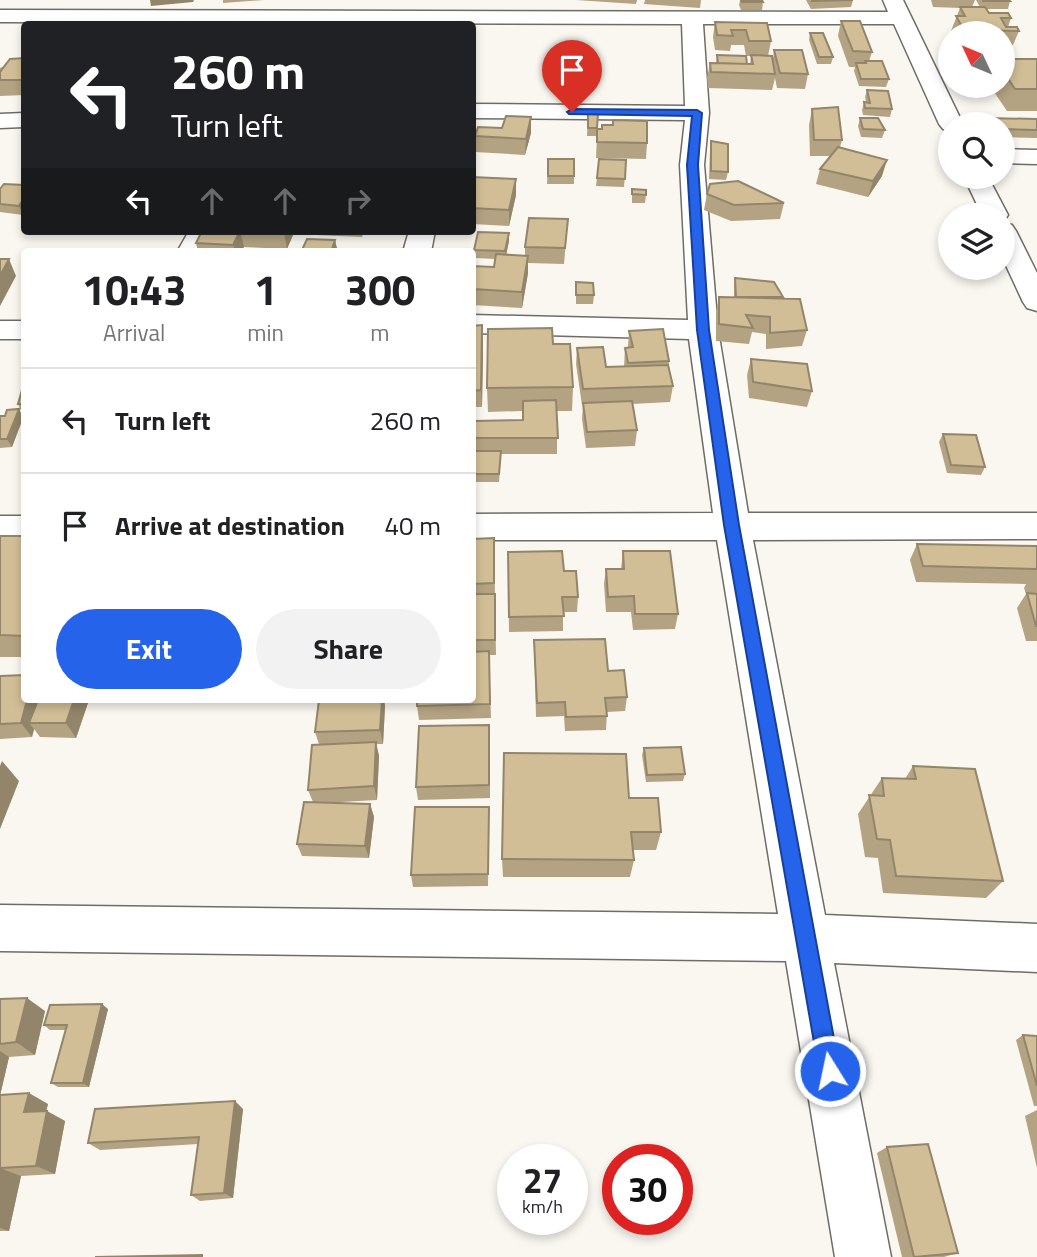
<!DOCTYPE html>
<html lang="en">
<head>
<meta charset="utf-8">
<style>
	body { margin:0; font-family:"Titillium Web",sans-serif; background:#f2f2f2; color:#202124; height:100vh; display:flex; flex-direction:column; font-size:26px; white-space:nowrap }
	* { box-sizing:border-box; margin:0 }
	p { font-size:23px; color:#757577 }
	.icon { flex:none; width:38px; height:38px; fill:none; stroke:currentColor; stroke-width:2; stroke-linecap:round; stroke-linejoin:round }
	.map { position:relative; flex:1; overflow:hidden }
	.panel { position:absolute; left:21px; top:248px; width:455px; height:455px; display:flex; flex-direction:column; background:#fff; border-radius:7px; box-shadow:0 4px 10px #0003 }
	.panel>* { flex:none }
	.top-card { position:absolute; left:21px; top:21px; width:455px; height:214px; border-radius:7px; box-shadow:0 4px 10px #0003; background:#202124; color:#fff; overflow:hidden }
	.needle { width:46px; rotate:314deg }
	.fabs { position:absolute; left:938px; top:21px; display:grid; gap:14px }
	.fabs a { display:grid; place-items:center; width:77px; height:77px; border-radius:50%; background:#fff; box-shadow:0 4px 10px #0003; font-size:35px }
	.speed { position:absolute; left:497px; top:1144px; display:flex; gap:14px; font-size:35px; font-weight:700; text-align:center }
	.speed>* { display:grid; place-content:center; width:91px; height:91px; border-radius:50%; background:#fff; box-shadow:0 4px 10px #0003; line-height:1 }
	.speed small { font-size:18px; font-weight:400 }
	.speed .limit { border:10px solid #d22; background:#fff; color:#111 }
	.pin { position:absolute; display:grid; place-items:center; width:60px; height:60px; color:#fff; margin:-72px -30px; border-radius:50% 50% 50% 0; rotate:-45deg; box-shadow:0 0 7px #0007 }
	.pin .icon { rotate:45deg }
	.me { position:absolute; width:77px; margin:-38px; rotate:350deg; stroke-linejoin:round; filter:drop-shadow(0 0 5px #0008) }
	.turn { display:flex; align-items:center; gap:24px; height:147px; padding:0 35px; font-size:32px }
	.turn .icon { width:91px; height:91px; stroke-width:2.5 }
	.turn b { display:block; font-size:49px; line-height:60px }
	.lanes { display:flex; align-items:center; height:66px; padding:0 35px; background:#0003; justify-content:center; gap:35px; direction:ltr }
	.lanes .off { opacity:.35 }
	.eta { display:flex; justify-content:space-evenly; align-items:center; height:119px; text-align:center }
	.eta b { font-size:42px; font-weight:700; line-height:49px }
	.primary-button { display:flex; gap:14px; margin-top:auto; padding:14px 35px }
	.primary-button a { flex:1; height:80px; border-radius:42px; background:#2563eb; color:#fff; font-size:28px; font-weight:700; line-height:80px; text-align:center }
	.primary-button a+a { background:#f2f2f2; color:#202124 }
	ul { padding:0; list-style:none }
	li { display:flex; align-items:center; gap:21px; height:105px; padding:0 35px; border-top:2px solid #e0e0e0 }
	li div { flex:1 }
	li b { display:block; font-size:26px }
	li em { font-style:normal }
	.map>svg:first-child { display:block }
</style>
</head>
<body>
<div class="map">
<svg width="1037" height="1257" viewBox="0 0 1037 1257">
	<rect width="100%" height="100%" fill="#faf7f0"/>
	<g fill="none" stroke-linecap="round" stroke-linejoin="round">
		<g stroke="#6f6c66" stroke-width="3">
			<path id="minor" d="M883 0H903L963 124H950V131L943 129 939 124 894 24H703L709 113 704 165 718 330 748 513H1037V539L753 540 825 915 1037 924V972L834 963 891 1257H835L786 961 0 951V905L778 914 717 540H472V514L713 513 689 339 472 333V315L688 320 680 165 685 120 472 118V104L685 106 682 24 0 22V10L888 12Z
				M24 113V127L0 128V114Z
				M1003 149 1037 150V164L1003 163Z
				M964 177H988L1008 215 1004 221 1003 215H982Z
				M1003 223 1012 225 1016 231 1037 273V311L1027 308 1023 302 1003 259Z
				M189 231H215L205 252H177Z
				M409 231H435L431 252H403Z
				M0 321H24V339H0Z
				M0 516H24V542H0Z"/>
		</g>
		<use href="#minor" fill="#fff" fill-rule="evenodd"/>
	</g>
	<path fill="#b4a382" d="M223 0H264L223 3Z
		M576 0H637L636 4Z
		M645 0H701L700 8 644 4Z
		M740 0H762L763 2 762 10H741L739 5Z
		M806 0H853L851 7 811 9Z
		M931 0H975L972 7H980L976 0H1009L1010 1 1008 9H986L989 13 1011 18 1008 27 1019 31 1013 45H1003V33H953L951 31 960 8 933 7Z
		M841 21 872 52 869 61 889 79 886 87 859 86 854 71 855 67H849L838 36Z
		M715 22 767 23 771 41 768 56 773 59 774 50 808 74 805 89 777 88 775 78 772 90 708 88 707 78 710 63H716L717 55 750 64 751 56H746L744 45H731L730 51 715 50 713 37Z
		M810 33 833 57 831 64H817L809 40Z
		M24 58V95L0 96V68Z
		M1003 59H1037V111H1007L990 86H1003Z
		M867 90 892 109 890 117 863 115 862 110 864 102H866L865 97Z
		M812 109 842 140 840 147 882 176 868 197 816 184 820 169 831 156H810L809 125Z
		M588 113H598L597 129 647 143 646 159 596 158 597 136H587Z
		M860 118 885 130 882 138 861 137 858 126Z
		M984 118 1037 119V138L1003 137V124H982Z
		M531 133 525 155 475 152V136Z
		M711 141 728 172 726 180 709 179 710 149Z
		M548 159H574V184H547Z
		M599 159 626 160 624 187 596 186Z
		M472 177 516 179V195L509 226 472 224Z
		M24 185V212L23 215 0 212V189Z
		M632 189 646 195 645 203H632Z
		M707 194 784 203 780 219 731 221 704 210Z
		M568 219 564 264 528 263V273L522 308 472 305V266L494 267 495 259 475 258 474 250 509 241 506 255 525 256V247Z
		M202 231H292L293 235 287 249 244 247 241 252H198L196 243Z
		M315 231H364L362 237 316 235Z
		M735 278 783 297V299L807 330 802 346 766 349V334L752 332 749 344 716 341V313L719 297H734V286Z
		M576 282 594 295 593 304H576Z
		M472 326 483 342 482 407H472Z
		M629 331 669 361V367L673 386 670 402 632 404 637 430 635 446 586 448 582 419 583 405H582L576 364 577 348 606 367H624L625 348 628 347Z
		M553 344 573 387 572 411H557V454H501L499 482H473L475 452 474 438 522 420 523 411 488 412 487 388Z
		M751 359 812 391 807 407 749 398 747 375Z
		M24 383V417L18 404Z
		M19 409 23 418 12 447 0 448V416H5Z
		M943 434 985 467 981 475 947 473 939 442Z
		M0 536H24V657H0Z
		M494 538 496 655H489L491 718 419 720 417 706 472 700V539Z
		M917 544 1037 546V641H1026L1017 608 1026 594 1024 588 1026 584 916 582 910 560Z
		M623 551 678 614 675 629 633 630 631 612H606L604 584 606 569H621Z
		M508 552 564 571 578 597 577 612H563V631L509 632Z
		M534 640 608 671 627 697 625 711 607 712 606 730 565 731 564 716 536 717Z
		M0 676 24 700H89L76 738 40 737 34 729 32 737 0 739Z
		M319 700H384L385 706 383 744H376L379 756 377 800 323 803 370 804 374 817 369 858 302 856 297 844 313 802 308 790 319 744 315 732Z
		M490 739V798L418 800 416 787Z
		M644 748 685 774 683 781 646 782 642 755Z
		M913 766 1003 881 986 898 883 893 878 858 865 857 858 814 882 778 905 779Z
		M629 798 661 832 656 850H633L634 860 630 877H503L502 859Z
		M489 807 488 886 413 887 411 875Z
		M0 999 45 1011 35 1055 9 1057 0 1095 48 1104 46 1111 65 1121 55 1174 21 1176 9 1231H0Z
		M108 1009 89 1087H58L51 1083 66 1030H50L44 1025Z
		M1023 1035 1037 1036V1106H1034L1016 1040Z
		M243 1109 233 1198 200 1201 191 1195 198 1144 100 1150 88 1143Z
		M1037 1110V1168L1025 1116Z
		M887 1147 958 1253 944 1257H902L877 1153Z"/>
	<path fill="#92856a" d="M150 0H194L193 2 151 6Z
		M531 117V133L525 155 526 139Z
		M887 160 882 176 868 197 873 181Z
		M516 179V195L509 226V210Z
		M24 198V212L23 215 19 206Z
		M240 231 244 247 241 252H235L233 245Z
		M285 231H292L293 235 287 249 284 233Z
		M509 233V241L505 260V251Z
		M335 240 337 248 335 252H331Z
		M528 256V273L522 308V292Z
		M9 259 16 276 0 306V276Z
		M482 325 483 342 482 407 481 390Z
		M19 409 23 418 12 447 7 439Z
		M27 700H41L29 723 34 729 32 737 21 723Z
		M74 700H89L76 738 66 723Z
		M382 700H384L385 706 383 744 380 730Z
		M376 742 379 756 377 800 374 786Z
		M2 761 19 781 0 829V766Z
		M370 804 374 817 369 858 365 846Z
		M27 998 45 1011 35 1055 16 1042Z
		M102 1004 108 1009 89 1087 83 1083Z
		M0 1051 9 1057 0 1096Z
		M29 1093 48 1104 43 1123 24 1112Z
		M235 1101 243 1109 233 1198 224 1193Z
		M47 1111 65 1121 55 1174 36 1166Z
		M0 1168 21 1176 9 1231 0 1228Z"/>
	<path fill="#d1be97" stroke="#92856a" stroke-width="2" d="M741 0H762L763 2H742Z
		M812 0H853L812 1Z
		M983 0H1009L1010 1H983Z
		M960 7H985L989 13H1008L1011 18H1001L1006 27H1017L1019 31 977 30 974 25H961L956 16H965Z
		M841 21H860L872 52 853 51Z
		M715 22 767 23 771 41H749L746 30H731L733 36 717 35Z
		M810 33H823L833 57H819Z
		M774 50H802L808 74 780 73Z
		M717 55 746 56 747 64 718 63Z
		M751 55 772 56 775 74 711 72 710 63 753 64Z
		M24 58V80H0V72L10 59Z
		M1003 59H1037V89H1015L1003 71Z
		M865 61H882L889 79H861L856 63H866Z
		M867 90 888 91 892 109 865 108 864 102 870 103Z
		M838 107 842 140H814L812 109Z
		M588 113H598L597 128H588Z
		M506 116 531 117 526 139 475 136 478 127 502 128Z
		M860 118H878L885 130 863 129Z
		M984 118 1037 119V130L1003 129V124H987Z
		M613 120 647 121V143L597 142V129H602V125H613Z
		M711 141 728 144V172L711 171Z
		M838 147 887 160 873 181 820 169Z
		M548 159H574V176H548Z
		M599 159 626 160 625 179 597 178Z
		M472 177 516 179 509 210 472 208Z
		M738 181 784 203 734 205 707 194 710 184Z
		M4 184 24 185V198L19 206 0 204V189Z
		M632 189 646 190V195L632 194Z
		M529 218 568 219 565 248 525 247Z
		M202 231H240L233 245 196 243Z
		M244 231H285L284 233Z
		M478 232 509 233 505 251 474 250Z
		M307 239 335 240 331 252H301Z
		M496 254 528 256 522 292 472 289V266L494 267Z
		M0 259H9L0 276Z
		M735 278 774 282 783 297H736Z
		M576 282 593 283 594 295H576Z
		M719 297 800 299 807 330 770 333V317L746 315 753 328 719 324Z
		M482 325 481 390 472 391V326Z
		M552 328 553 344H570L573 387 487 388 488 329Z
		M663 329 669 361 628 363 625 348 633 347 629 331Z
		M603 347 606 367 668 365 673 386 583 389 577 348Z
		M751 359 807 364 812 391 753 382Z
		M24 383V404H18Z
		M556 400 558 438H474L475 421 523 420V401Z
		M632 401 637 430 587 432 583 403Z
		M19 409 7 439H0V416H5L7 410Z
		M943 434 976 435 985 467 951 465Z
		M475 451H501L499 474H473Z
		M0 536H24V636L0 635Z
		M494 538V583L472 584V539Z
		M917 544 1037 546V569L923 566Z
		M562 551 564 571H576L578 597H562L564 616 509 617 508 552Z
		M623 551H670L678 614H635L634 596 608 597 606 569H624Z
		M1027 593 1037 594V626H1036Z
		M472 594H495V640H472Z
		M605 639 608 671 624 670 627 697 605 698 607 716 566 717 565 702 537 703 534 640Z
		M489 651 490 704 417 706V700H472V652Z
		M24 675V700H27L21 723 0 724V676Z
		M38 700H74L66 723H29Z
		M319 700H382L380 730 315 732Z
		M489 725V785L416 787 419 726Z
		M376 742 374 786 308 790 312 745Z
		M681 747 685 774 647 775 644 748Z
		M504 753 626 754 629 798H658L661 832H631L634 860 502 859Z
		M913 766 975 769 1003 881 896 876 890 840 877 839 869 795 884 796 882 778 916 779Z
		M304 802 370 804 365 846 297 844Z
		M415 807H489L488 874 411 875Z
		M27 998 16 1042 0 1044V999Z
		M102 1004 83 1083H51L67 1025H44L50 1005Z
		M1023 1035 1037 1036V1086Z
		M29 1093 24 1112 47 1111 36 1166 0 1168V1170V1095Z
		M235 1101 224 1193 191 1195 199 1137 88 1143 95 1109Z
		M928 1144 958 1253 914 1257 887 1147Z
		M202 1255V1257H95Z"/>
	<path fill="#2563eb" stroke="#184099" stroke-width="2" d="M572 109 697 110 702 113 698 165 709 330 739 525 840 1071 837 1078 830 1081 822 1078 819 1071 724 525 697 330 687 165 692 116 569 114 567 112Z"/>
</svg>
<div class="fabs">
<a><svg class="needle" viewBox="-14 -14 28 28"><path d="M0-13l5 13h-10z" fill="#e53935"/><path d="M0 13l5-13h-10z" fill="#757577"/></svg></a>
<a><svg class="icon" aria-label="search" viewBox="0 0 24 24"><circle cx="10" cy="10" r="6"/><path d="M15 15l6 6"/></svg></a>
<a><svg class="icon" aria-label="layers" viewBox="0 0 24 24"><path d="M12 4l9 5-9 5-9-5zM3 14l9 5 9-5"/></svg></a>
</div>
<div class="speed"><div>27<small>km/h</small></div><div class="limit">30</div></div>
<div class="pin" style="left:572px;top:112px;background:#d93025"><svg class="icon" aria-label="arrive" viewBox="0 0 24 24"><path d="M6 21V4h12l-3 4 3 4H6"/></svg></div>
<svg class="me" style="left:830px;top:1071px" viewBox="-20 -20 40 40"><circle r="17" fill="#2563eb" stroke="#fff" stroke-width="3"/><path d="M0-11L8 9 0 5-8 9z" fill="#fff"/></svg>
<div class="top-card">
<div class="turn"><svg class="icon" aria-label="left" viewBox="0 0 24 24"><path d="M17 20v-9H6M10 6l-5 5 5 5"/></svg><div><b>260 m</b>Turn left</div></div>
<div class="lanes"><svg class="icon" aria-label="left" viewBox="0 0 24 24"><path d="M17 20v-9H6M10 6l-5 5 5 5"/></svg><svg class="icon off" aria-label="ahead" viewBox="0 0 24 24"><path d="M12 20V5M6 11l6-6 6 6"/></svg><svg class="icon off" aria-label="ahead" viewBox="0 0 24 24"><path d="M12 20V5M6 11l6-6 6 6"/></svg><svg class="icon off" aria-label="right" viewBox="0 0 24 24"><path d="M7 20v-9h11M14 6l5 5-5 5"/></svg></div>
</div>
<section class="panel">
<div class="eta">
<div><b>10:43</b><p>Arrival</p></div>
<div><b>1</b><p>min</p></div>
<div><b>300</b><p>m</p></div>
</div>
<ul>
<li><svg class="icon" aria-label="left" viewBox="0 0 24 24"><path d="M17 20v-9H6M10 6l-5 5 5 5"/></svg><div><b>Turn left</b></div><em>260 m</em></li>
<li><svg class="icon" aria-label="arrive" viewBox="0 0 24 24"><path d="M6 21V4h12l-3 4 3 4H6"/></svg><div><b>Arrive at destination</b></div><em>40 m</em></li>
</ul>
<div class="primary-button"><a>Exit</a><a>Share</a></div>
</section>
</div>
</body>
</html>
